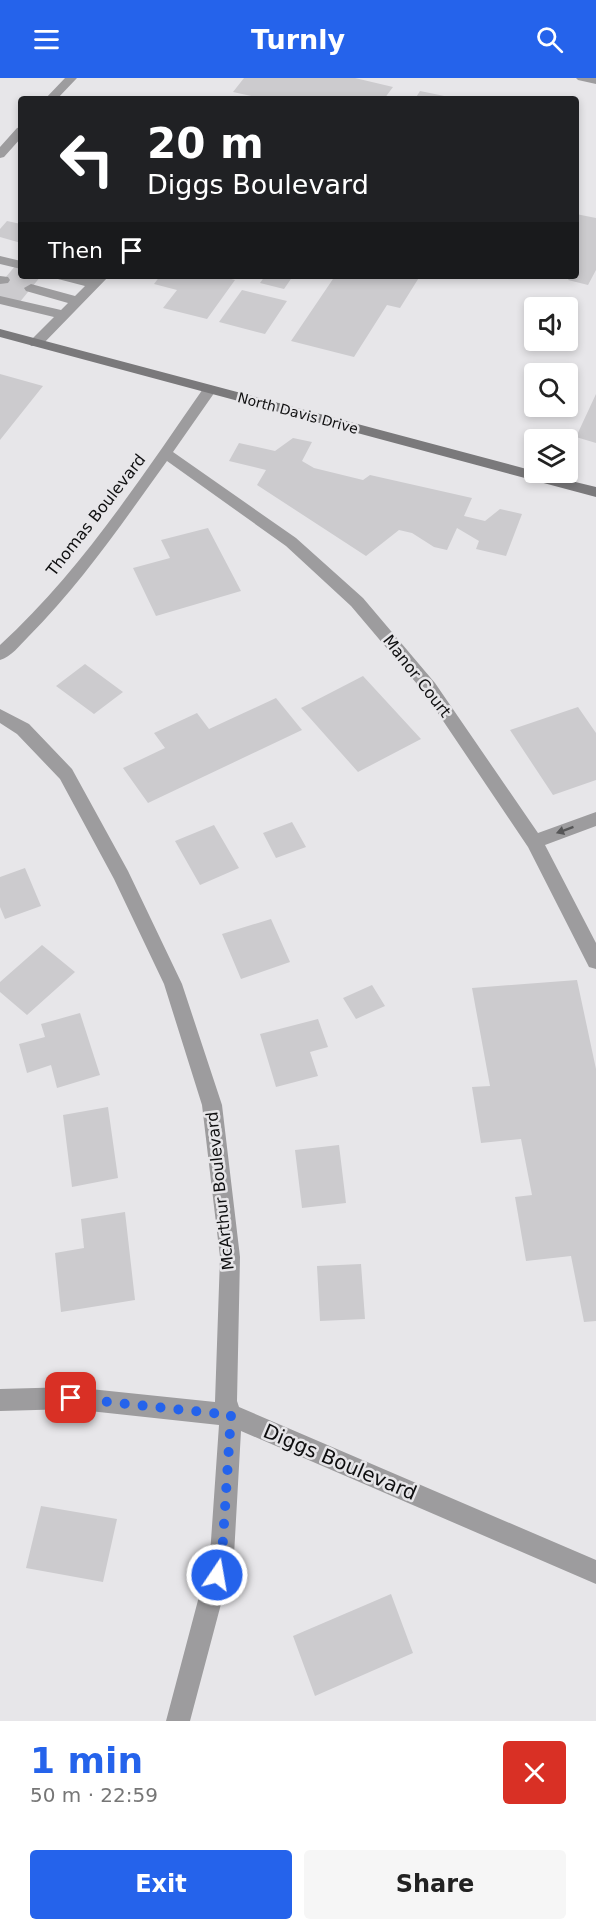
<!DOCTYPE html>
<html lang="en">
<head>
<meta charset="utf-8">
<style>
	body { margin:0; font-family:"DejaVu Sans",sans-serif; background:#f6f6f6; color:#222; height:100vh; display:flex; flex-direction:column; font-size:22px; white-space:nowrap }
	* { box-sizing:border-box; margin:0 }
	p { font-size:20px; color:#767676 }
	.icon { flex:none; width:33px; height:33px; fill:none; stroke:currentColor; stroke-width:2; stroke-linecap:round; stroke-linejoin:round }
	.map { position:relative; height:1643px; overflow:hidden }
	.sheet { display:flex; flex-direction:column; background:#fff; flex:1 }
	.sheet>* { flex:none }
	.hud { position:absolute; left:18px; top:18px; width:561px; height:183px; border-radius:6px; box-shadow:0 3px 9px #0003; background:#202124; color:#fff; overflow:hidden }
	.fabs { position:absolute; left:524px; top:219px; display:grid; gap:12px }
	.fabs a { display:grid; place-items:center; width:54px; height:54px; border-radius:6px; background:#fff; box-shadow:0 3px 9px #0003; font-size:30px }
	.pin { position:absolute; display:grid; place-items:center; width:51px; height:51px; color:#fff; margin:-26px; border-radius:12px; box-shadow:0 3px 9px #0006 }
	.me { position:absolute; width:66px; margin:-33px; rotate:12deg; stroke-linejoin:round; filter:drop-shadow(0 0 4px #0008) }
	.turn { display:flex; align-items:center; gap:21px; height:126px; padding:0 30px; font-size:27px }
	.turn .icon { width:78px; height:78px; stroke-width:2.5 }
	.turn b { display:block; font-size:42px; line-height:51px }
	.then { display:flex; align-items:center; height:57px; padding:0 30px; background:#0003; gap:12px; font-size:22px }
	.round { display:grid; place-items:center; flex:none; width:63px; height:63px; border-radius:6px; background:#f6f6f6 }
	.head { display:flex; align-items:center; justify-content:space-between; height:102px; padding:0 30px }
	h1 { font-size:36px; font-weight:700; line-height:45px; color:#2563eb }
	.primary-button { display:flex; gap:12px; margin-top:auto; padding:12px 30px }
	.primary-button a { flex:1; height:69px; border-radius:6px; background:#2563eb; color:#fff; font-size:24px; font-weight:700; line-height:69px; text-align:center }
	.primary-button a+a { background:#f6f6f6; color:#222 }
	header { display:flex; justify-content:space-between; align-items:center; height:78px; padding:0 30px; background:#2563eb; color:#fff; font-size:27px; font-weight:700 }
	.map>svg:first-child { display:block }
</style>
</head>
<body>
<header><svg class="icon" aria-label="menu" viewBox="0 0 24 24"><path d="M4 6h16M4 12h16M4 18h16"/></svg>Turnly<svg class="icon" aria-label="search" viewBox="0 0 24 24"><circle cx="10" cy="10" r="6"/><path d="M15 15l6 6"/></svg></header>
<div class="map">
<svg width="596" height="1643" viewBox="0 0 596 1643">
	<rect width="100%" height="100%" fill="#e7e6e9"/>
	<path fill="#cccbce" d="M244 0H355L393 9 384 21H265L233 14Z
		M420 13 454 20V21H415Z
		M576 136 596 140V192L588 207 568 202 571 198H576Z
		M7 143 21 146V165L0 159V151Z
		M16 187 21 189V198H41L19 225 0 220V206Z
		M160 198H220L235 202 207 241 163 230 177 212 154 206Z
		M265 198H293L284 211 260 205Z
		M335 198H420L400 230 387 227 354 279 291 263Z
		M242 212 287 223 265 256 219 244Z
		M0 296 43 308 0 362Z
		M596 316V365L576 359Z
		M293 360 312 364 302 383 314 390 363 402 370 397 472 420 464 438 485 443 500 431 522 436 506 478 476 471 479 463 457 450 447 472 434 469 412 455 399 452 366 478 257 407 266 392 229 383 239 365 275 373Z
		M208 450 241 513 156 538 133 490 170 480 161 462Z
		M85 586 123 614 94 636 56 608Z
		M363 598 421 661 358 694 301 630Z
		M276 620 302 652 148 725 123 690 165 670 154 655 197 635 209 651Z
		M578 629 596 655V702L553 717 510 652Z
		M292 744 306 769 276 780 263 755Z
		M214 747 239 790 200 807 175 763Z
		M25 790 41 828 5 841 0 829V799Z
		M271 841 290 884 241 901 222 856Z
		M42 867 75 894 27 937 0 914V904Z
		M577 902 596 991V1243L584 1244 571 1178 526 1183 515 1119 532 1117 521 1061 481 1065 472 1009 490 1008 472 910Z
		M372 907 385 928 356 941 343 920Z
		M80 935 100 997 57 1010 51 987 27 995 19 966 45 959 41 946Z
		M318 941 328 969 310 974 318 998 276 1009 260 956Z
		M108 1029 118 1100 72 1109 63 1037Z
		M339 1067 346 1125 302 1130 295 1072Z
		M125 1134 135 1222 61 1234 55 1175 84 1170 81 1141Z
		M361 1186 365 1241 320 1243 317 1188Z
		M41 1428 117 1441 103 1504 26 1490Z
		M391 1516 413 1575 315 1618 293 1558Z"/>
	<g fill="none" stroke-linecap="round" stroke-linejoin="round">
		<path fill="#9d9c9e" fill-rule="evenodd" d="M0 178 21 183V191L0 186Z
			M0 198 8 199 10 202 8 205 0 206Z
			M56 198H78L91 201 95 198H109L41 268H31L29 265 31 262 54 239 0 226V218L61 232 68 225 26 213 24 210 31 206 75 218 85 208 58 201Z"/>
		<path fill="#9d9c9e" fill-rule="evenodd" d="M65 0H77L57 21H45Z
			M576 0H596V6L578 2Z
			M21 49V60L4 79 0 80V69L17 50Z
			M210 307 217 311 173 374 296 460 363 520 435 605 538 755 596 734V748L545 767 596 865V891L589 889 528 769 423 613 351 528 286 468 167 383C123 444 81 506 28 559 20 567 11 579 0 582V567C81 493 143 397 205 308Z
			M0 631 29 646 72 691 128 793 182 906 222 1027 240 1179 237 1323 239 1329 596 1482V1506L241 1353 234 1477 190 1643H166L210 1477 219 1347 71 1331 0 1333V1311L71 1309 215 1324 220 1179 202 1027 164 906 114 801 60 701 17 656 0 645Z"/>
		<path fill="#7a797b" fill-rule="evenodd" d="M0 251 534 393V394L596 409V419L0 259Z"/>
	</g>
	<defs><path id="oneway-solid" d="M-6-.8H1V-3.2L6.5 0L1 3.2V.8H-6Z" transform="scale(1.5)"/></defs>
	<use fill="#565657" href="#oneway-solid" transform="translate(565 752) rotate(160)"/>
	<g fill="none" stroke-linecap="round" stroke-linejoin="round">
		<path stroke="#2563eb" stroke-width="10" stroke-dasharray="0 18" d="M71 1320 231 1337 222 1477 217 1497"/>
	</g>
	<g text-anchor="middle" dominant-baseline="central" stroke-width="5" stroke-linejoin="round" paint-order="stroke">
		<g font-size="14" fill="#0f0f10" stroke="#e7e6e9">
			<text transform="translate(298 335) rotate(15)">North Davis Drive</text>
		</g>
		<g font-size="16" fill="#0f0f10" stroke="#e7e6e9">
			<text transform="translate(96 437) rotate(-52)">Thomas Boulevard</text>
			<text transform="translate(417 598) rotate(52)">Manor Court</text>
			<text transform="translate(220 1113) rotate(-96)">McArthur Boulevard</text>
		</g>
		<g font-size="20" fill="#0f0f10" stroke="#e7e6e9">
			<text transform="translate(340 1384) rotate(23)">Diggs Boulevard</text>
		</g>
	</g>
</svg>
<div class="fabs">
<a><svg class="icon" aria-label="sound" viewBox="0 0 24 24"><path d="M4 9h4l5-4v14l-5-4H4zM17 9q2 3 0 6"/></svg></a>
<a><svg class="icon" aria-label="search" viewBox="0 0 24 24"><circle cx="10" cy="10" r="6"/><path d="M15 15l6 6"/></svg></a>
<a><svg class="icon" aria-label="layers" viewBox="0 0 24 24"><path d="M12 4l9 5-9 5-9-5zM3 14l9 5 9-5"/></svg></a>
</div>
<div class="pin" style="left:71px;top:1320px;background:#d93025"><svg class="icon" aria-label="arrive" viewBox="0 0 24 24"><path d="M6 21V4h12l-3 4 3 4H6"/></svg></div>
<svg class="me" style="left:217px;top:1497px" viewBox="-20 -20 40 40"><circle r="17" fill="#2563eb" stroke="#fff" stroke-width="3"/><path d="M0-11L8 9 0 5-8 9z" fill="#fff"/></svg>
<div class="hud">
<div class="turn"><svg class="icon" aria-label="left" viewBox="0 0 24 24"><path d="M17 20v-9H6M10 6l-5 5 5 5"/></svg><div><b>20 m</b>Diggs Boulevard</div></div>
<div class="then">Then<svg class="icon" aria-label="arrive" viewBox="0 0 24 24"><path d="M6 21V4h12l-3 4 3 4H6"/></svg></div>
</div>
</div>
<section class="sheet">
<div class="head"><div><h1>1 min</h1><p>50 m · 22:59</p></div><a class="round" style="background:#d93025;color:#fff"><svg class="icon" aria-label="close" viewBox="0 0 24 24"><path d="M6 6l12 12M18 6L6 18"/></svg></a></div>
<div class="primary-button"><a>Exit</a><a>Share</a></div>
</section>
</body>
</html>
